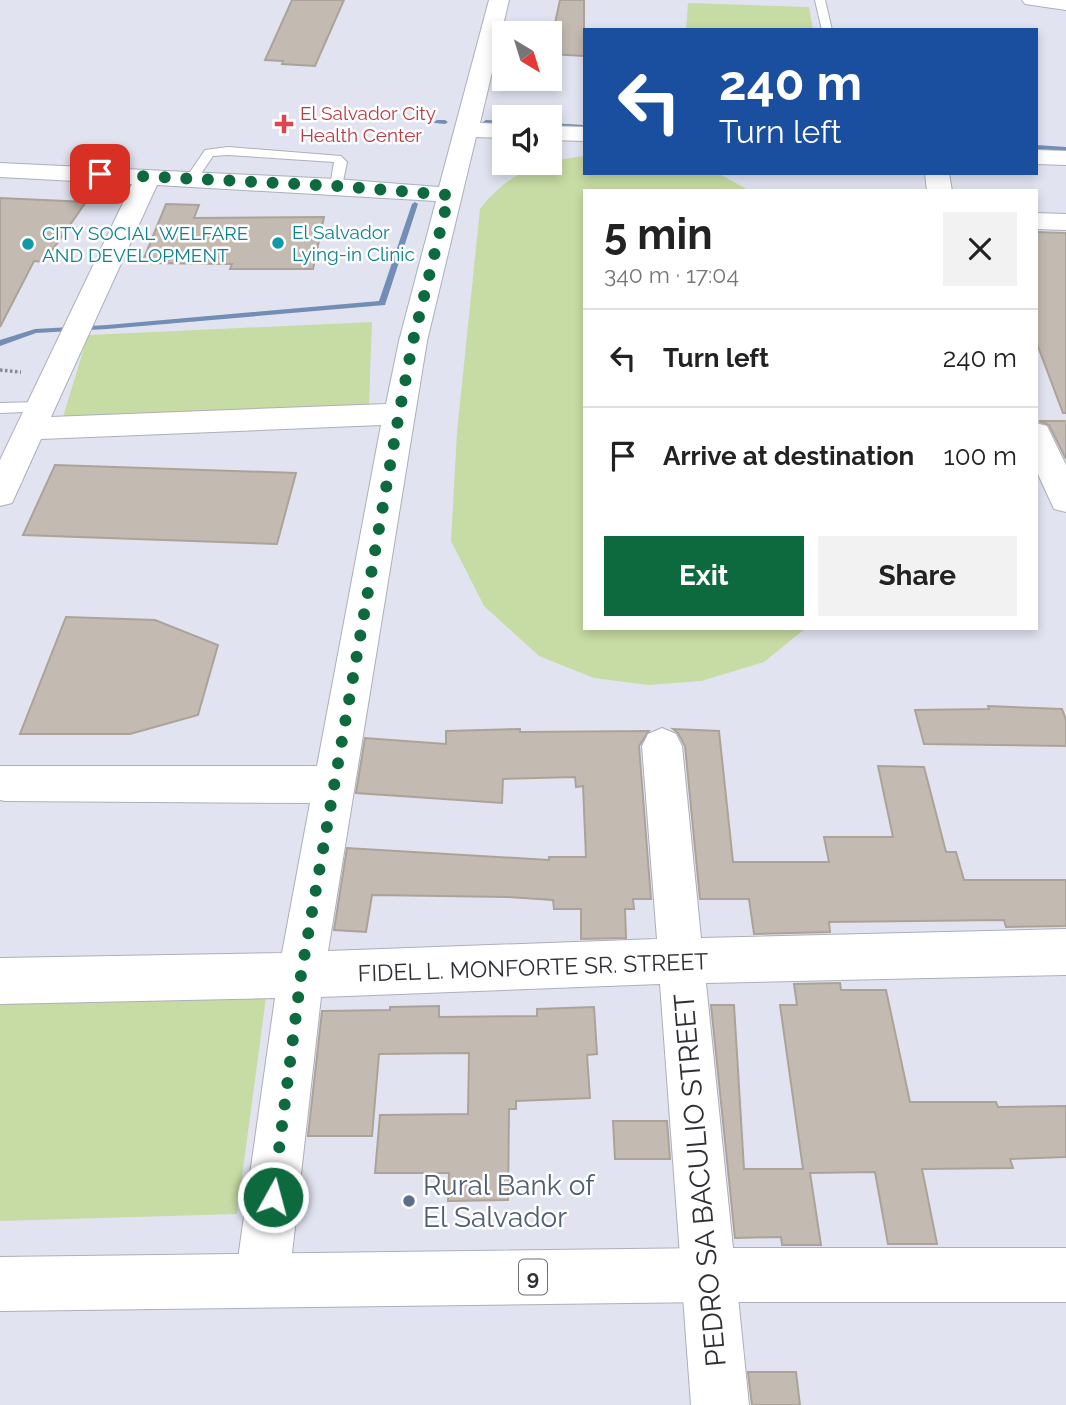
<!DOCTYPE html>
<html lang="en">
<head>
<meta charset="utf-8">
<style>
	body { margin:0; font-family:Raleway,sans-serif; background:#f2f2f2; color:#222; height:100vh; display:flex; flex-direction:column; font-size:26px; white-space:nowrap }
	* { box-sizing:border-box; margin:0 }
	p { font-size:23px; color:#767676 }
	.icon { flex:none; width:38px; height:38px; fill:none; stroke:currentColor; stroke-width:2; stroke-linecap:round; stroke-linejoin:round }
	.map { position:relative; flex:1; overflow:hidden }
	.drawer { position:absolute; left:583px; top:189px; width:455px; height:441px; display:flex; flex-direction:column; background:#fff; border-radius:0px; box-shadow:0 4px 10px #0003 }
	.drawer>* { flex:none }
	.guide { position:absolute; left:583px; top:28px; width:455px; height:147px; border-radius:0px; box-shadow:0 4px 10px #0003; background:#1a4fa0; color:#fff; overflow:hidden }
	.needle { width:46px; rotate:142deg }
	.tools { position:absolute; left:492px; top:21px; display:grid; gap:14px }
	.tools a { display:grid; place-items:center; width:70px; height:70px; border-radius:0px; background:#fff; box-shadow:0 4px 10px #0003; font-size:35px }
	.pin { position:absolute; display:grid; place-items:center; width:60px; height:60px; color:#fff; margin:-30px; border-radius:14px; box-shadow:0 4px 10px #0006 }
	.me { position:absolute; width:77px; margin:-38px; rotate:7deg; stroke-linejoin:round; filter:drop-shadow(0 0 5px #0008) }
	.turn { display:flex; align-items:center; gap:24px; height:147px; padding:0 21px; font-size:32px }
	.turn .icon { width:91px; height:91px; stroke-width:2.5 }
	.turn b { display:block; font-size:49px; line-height:60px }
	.round { display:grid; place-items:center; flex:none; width:74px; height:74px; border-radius:0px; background:#f2f2f2 }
	.summary { display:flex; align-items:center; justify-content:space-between; height:119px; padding:0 21px }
	h1 { font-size:42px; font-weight:700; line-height:52px }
	.button { display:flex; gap:14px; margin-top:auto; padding:14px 21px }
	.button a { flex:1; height:80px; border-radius:0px; background:#0d6a3e; color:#fff; font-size:28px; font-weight:700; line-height:80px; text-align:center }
	.button a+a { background:#f2f2f2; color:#222 }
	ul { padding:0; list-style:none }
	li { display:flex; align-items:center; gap:21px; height:98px; padding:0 21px; border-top:2px solid #e0e0e0 }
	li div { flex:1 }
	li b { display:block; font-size:26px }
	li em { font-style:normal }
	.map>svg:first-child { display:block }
</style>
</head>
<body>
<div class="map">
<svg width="1066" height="1405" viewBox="0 0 1066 1405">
	<rect width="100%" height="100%" fill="#e1e4f0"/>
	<path fill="#c7dba4" d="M688 3 809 7 813 30H686Z
		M584 156V173H718L750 191H584V628H806L764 662 701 681 648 685 594 678 539 656 484 606 451 541 457 432 480 209C507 173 541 161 584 156Z
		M372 322 369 405 62 420 88 335Z
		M267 990 237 1214 0 1221V998Z"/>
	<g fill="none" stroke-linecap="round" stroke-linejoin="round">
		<path fill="#728eb5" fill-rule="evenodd" d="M437 120H445L448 122 445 124 435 123 434 122Z
			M486 120 504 121V125L484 123 483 122Z
			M550 123 584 125V129L550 127Z
			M1036 145 1066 147V151L1036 149Z
			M415 202 418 204 385 305 107 329 36 333 0 346V340L35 329 107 325 379 301 412 204Z"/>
	</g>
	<path fill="#c3bab1" stroke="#aba39a" stroke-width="2" d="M292 0H344L315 66 282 64 283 61 265 60Z
		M560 0H584V56L550 54V23H555Z
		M0 198 86 202 44 262 34 261 0 327Z
		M166 204 199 205 194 218 324 217 313 269H230L232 264 142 263Z
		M1036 232 1066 233V413H1063L1036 341Z
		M1039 421H1066V459L1049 425Z
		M55 465 296 473 277 544 23 535Z
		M66 617 155 620 218 645 198 715 130 734H20Z
		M988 706 1062 709 1066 720V746L924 744 915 710 989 709Z
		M520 729V732L649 731 639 746 651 899H633L634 909H625L626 938 581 939V909H554L553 900 508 897 372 895 366 932 334 930 347 848 549 860V857H586L583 786 576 787 575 777 503 779 502 803 356 793 365 738 446 744V731Z
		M673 729 719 731 733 862H829L824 837H893L878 766 924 767 946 852H956L964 880H1066V926L1006 927 1004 920 829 922 830 932 754 934 749 899H700L685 746 678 733Z
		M840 983 841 990H886L910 1102H996L998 1107 1066 1106V1157L1010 1159 1013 1168 922 1169 937 1244H888L875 1172 810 1173 821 1245H782L781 1237 735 1238 711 1005H734L744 1169H803L780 1005H797L794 984Z
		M439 1006V1017L537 1016V1009L594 1007 597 1054 587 1055 590 1098 516 1101V1109H509L508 1200 448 1201 449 1173H375L380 1115 468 1114 469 1053 379 1054 372 1136H308L322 1011 390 1010V1007Z
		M613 1121H667L670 1159H615Z
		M748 1372H796L800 1405H752Z"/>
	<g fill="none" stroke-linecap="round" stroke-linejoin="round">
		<g stroke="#acafba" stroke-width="2">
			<path id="lane" d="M815 0H825L832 30H822Z
				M228 147 341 156 347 162 342 186 336 190 330 186 334 162 228 155 213 156 196 181H188L186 178 205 150Z
				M42 402 47 403 50 407 47 411 0 413V403Z"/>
		</g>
		<g stroke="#acafba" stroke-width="2">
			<path id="street" d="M489 0H509L480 123 504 124V138L476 137 427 341 328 951 657 939 642 746 648 734 662 728 676 734 682 746 701 938 1066 929V975L706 983 749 1405H691L660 984 321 997 289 1280 281 1299 262 1307 243 1299 235 1280 275 998 0 1004V958L282 953 310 803 5 801 0 800V766H317L381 425 41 439 12 503 0 506V460L132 184 0 177V163L336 179 439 187ZM157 185 436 201 399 341 386 404 51 417Z
				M1022 0H1066V10L1025 4Z
				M550 126 584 127V141L550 140Z
				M1036 150 1066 151V165L1036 164Z
				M925 173H949L952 191H927Z
				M1036 213 1066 214V230L1036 229Z
				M1036 423 1047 426 1066 465V512L1054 509 1036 470Z"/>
		</g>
		<g stroke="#acafba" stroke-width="2">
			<path id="highway" d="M709 1248H1066V1302H709L0 1311V1257Z"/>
		</g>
		<path stroke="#888a92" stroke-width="3.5" stroke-dasharray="2.5 2.5" stroke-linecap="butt" d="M0 370 21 372"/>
		<use href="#lane" fill="#fff" fill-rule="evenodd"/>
		<use href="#street" fill="#fff" fill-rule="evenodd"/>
		<use href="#highway" fill="#fff" fill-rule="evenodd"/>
	</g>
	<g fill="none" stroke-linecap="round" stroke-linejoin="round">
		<path stroke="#0d6a3e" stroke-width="12" stroke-dasharray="0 21.6" d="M100 174 336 186 449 195 413 341 399 414 301 975 273 1197"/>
	</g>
	<path fill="#e0444e" stroke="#fff" stroke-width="2.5" d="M280.5 113.5h7v7h7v7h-7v7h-7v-7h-7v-7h7z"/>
	<g fill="#0f9aa8" stroke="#fff" stroke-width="2.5">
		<circle cx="278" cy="243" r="7"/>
		<circle cx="28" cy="244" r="7"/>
	</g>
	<circle fill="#5c6f8a" stroke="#fff" stroke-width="2.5" cx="409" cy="1201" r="7"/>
	<g text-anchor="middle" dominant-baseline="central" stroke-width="5" stroke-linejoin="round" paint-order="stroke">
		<g font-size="19" fill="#be3a42" stroke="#fff" text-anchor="start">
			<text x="300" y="113">El Salvador City<tspan x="300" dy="22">Health Center</tspan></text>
		</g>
		<g font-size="19" fill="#0d838f" stroke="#fff" text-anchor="start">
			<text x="292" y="232">El Salvador<tspan x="292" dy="22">Lying-in Clinic</tspan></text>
			<text x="42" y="233">CITY SOCIAL WELFARE<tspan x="42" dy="22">AND DEVELOPMENT</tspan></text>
		</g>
		<rect fill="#fff" stroke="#6d6e72" stroke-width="2" x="519" y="1259.5" width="28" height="35" rx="5"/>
		<g font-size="21" font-weight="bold" fill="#2f3035">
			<text x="533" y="1277">9</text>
		</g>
		<g font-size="23" fill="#2f3035" stroke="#fff">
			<text transform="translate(533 967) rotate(-2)">FIDEL L. MONFORTE SR. STREET</text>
		</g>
		<g font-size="28" fill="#2f3035" stroke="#fff">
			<text transform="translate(700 1180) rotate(-95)">PEDRO SA BACULIO STREET</text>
		</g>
		<g font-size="28" fill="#4e5e75" stroke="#fff" text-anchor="start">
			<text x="423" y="1185">Rural Bank of<tspan x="423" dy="32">El Salvador</tspan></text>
		</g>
	</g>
</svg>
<div class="tools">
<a><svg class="needle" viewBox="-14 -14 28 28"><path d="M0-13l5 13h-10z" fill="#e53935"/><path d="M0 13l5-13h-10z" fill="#767676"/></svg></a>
<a><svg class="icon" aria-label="sound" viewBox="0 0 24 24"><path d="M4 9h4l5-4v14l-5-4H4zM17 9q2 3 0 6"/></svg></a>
</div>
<div class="pin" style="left:100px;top:174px;background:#d93025"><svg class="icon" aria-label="arrive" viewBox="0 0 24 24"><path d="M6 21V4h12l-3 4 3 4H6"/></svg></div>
<svg class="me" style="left:273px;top:1197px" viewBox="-20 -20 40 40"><circle r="17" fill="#0d6a3e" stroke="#fff" stroke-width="3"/><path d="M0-11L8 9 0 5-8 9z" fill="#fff"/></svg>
<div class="guide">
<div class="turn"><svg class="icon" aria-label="left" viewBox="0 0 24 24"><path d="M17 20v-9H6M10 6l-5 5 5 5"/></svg><div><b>240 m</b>Turn left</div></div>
</div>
<section class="drawer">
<div class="summary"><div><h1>5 min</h1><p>340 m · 17:04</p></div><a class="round"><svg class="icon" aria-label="close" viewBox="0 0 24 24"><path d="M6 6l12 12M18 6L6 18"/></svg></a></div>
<ul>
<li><svg class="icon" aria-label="left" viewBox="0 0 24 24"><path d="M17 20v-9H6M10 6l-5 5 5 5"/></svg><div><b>Turn left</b></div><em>240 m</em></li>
<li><svg class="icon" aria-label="arrive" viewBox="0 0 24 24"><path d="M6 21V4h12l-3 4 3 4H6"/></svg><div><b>Arrive at destination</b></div><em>100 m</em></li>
</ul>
<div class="button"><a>Exit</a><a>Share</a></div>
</section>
</div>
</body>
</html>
